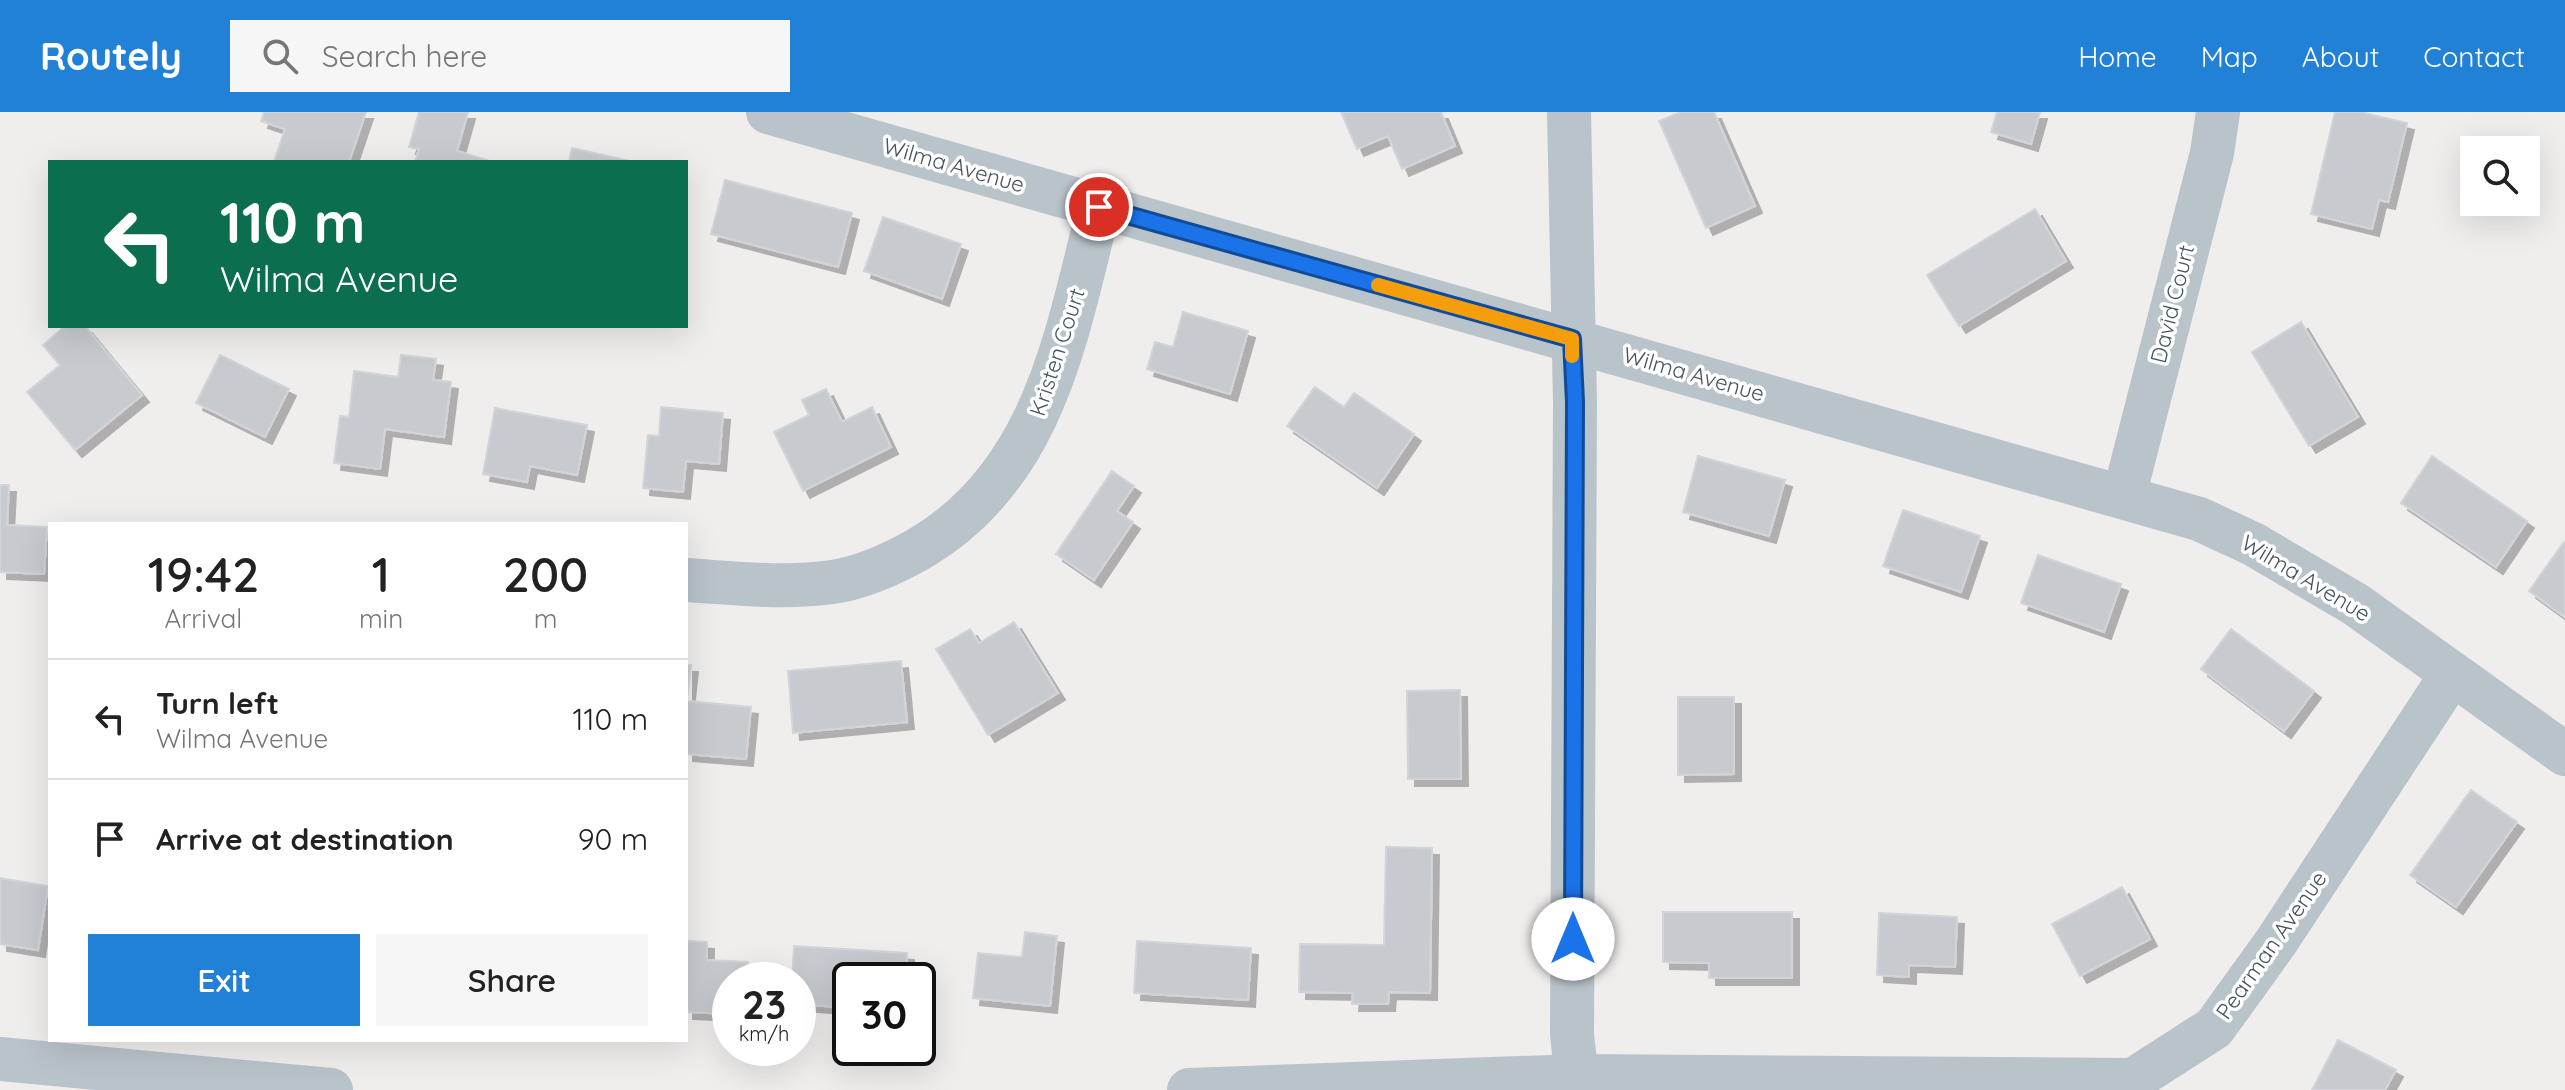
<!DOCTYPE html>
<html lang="en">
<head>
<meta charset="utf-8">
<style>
	body { margin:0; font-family:Quicksand,sans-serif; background:#f6f6f6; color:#222; height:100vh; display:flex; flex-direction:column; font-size:30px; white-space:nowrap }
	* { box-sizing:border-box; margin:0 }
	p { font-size:26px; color:#767676 }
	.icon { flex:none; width:44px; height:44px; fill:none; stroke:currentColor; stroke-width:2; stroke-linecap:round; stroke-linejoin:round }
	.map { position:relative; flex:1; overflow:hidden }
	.details { position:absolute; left:48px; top:410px; width:640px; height:520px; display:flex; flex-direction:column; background:#fff; border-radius:0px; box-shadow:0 8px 32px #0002 }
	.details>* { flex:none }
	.banner { position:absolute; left:48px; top:48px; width:640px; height:168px; border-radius:0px; box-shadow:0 8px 32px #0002; background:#0b6e4f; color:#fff; overflow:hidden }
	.controls { position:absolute; left:2460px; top:24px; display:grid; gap:16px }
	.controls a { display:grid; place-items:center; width:80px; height:80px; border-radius:0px; background:#fff; box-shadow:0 8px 32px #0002; font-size:40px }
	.speed { position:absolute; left:712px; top:850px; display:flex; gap:16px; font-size:40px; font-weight:700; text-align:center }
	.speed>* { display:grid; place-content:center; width:104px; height:104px; border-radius:50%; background:#fff; box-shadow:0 8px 32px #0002; line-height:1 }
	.speed small { font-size:20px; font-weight:400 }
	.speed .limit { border:4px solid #111; border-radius:12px; background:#fff; color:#111 }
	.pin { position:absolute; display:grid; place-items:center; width:68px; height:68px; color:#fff; margin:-34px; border:4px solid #fff; border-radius:50%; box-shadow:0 2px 8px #0007 }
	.me { position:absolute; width:88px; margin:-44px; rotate:0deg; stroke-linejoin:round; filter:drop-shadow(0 0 6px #0008) }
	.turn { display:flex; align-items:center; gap:28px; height:168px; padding:0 40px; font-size:36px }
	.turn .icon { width:104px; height:104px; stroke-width:2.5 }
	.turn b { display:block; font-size:56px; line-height:68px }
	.eta { display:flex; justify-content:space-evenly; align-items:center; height:136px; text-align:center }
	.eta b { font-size:48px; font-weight:600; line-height:56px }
	.primary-button { display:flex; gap:16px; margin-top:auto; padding:16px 40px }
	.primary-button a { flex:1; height:92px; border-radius:0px; background:#2081d6; color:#fff; font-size:32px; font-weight:600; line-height:92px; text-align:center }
	.primary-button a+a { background:#f6f6f6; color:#222 }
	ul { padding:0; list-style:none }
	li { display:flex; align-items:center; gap:24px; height:120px; padding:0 40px; border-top:2px solid #e0e0e0 }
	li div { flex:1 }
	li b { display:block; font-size:30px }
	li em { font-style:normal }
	header { display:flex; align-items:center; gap:48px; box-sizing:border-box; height:112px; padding:0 40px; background:#2081d6; color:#fff }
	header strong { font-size:38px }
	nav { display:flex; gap:44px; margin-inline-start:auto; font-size:28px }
	.search { width:560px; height:72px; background:#f6f6f6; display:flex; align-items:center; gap:20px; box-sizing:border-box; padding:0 28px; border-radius:0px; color:#767676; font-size:30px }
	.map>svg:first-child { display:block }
</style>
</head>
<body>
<header>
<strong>Routely</strong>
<div class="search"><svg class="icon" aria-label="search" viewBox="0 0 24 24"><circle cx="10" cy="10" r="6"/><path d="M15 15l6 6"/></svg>Search here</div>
<nav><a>Home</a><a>Map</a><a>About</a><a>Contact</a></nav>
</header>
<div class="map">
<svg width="2565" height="978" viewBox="0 0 2565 978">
	<defs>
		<filter id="shadow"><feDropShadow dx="7" dy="7" stdDeviation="0" flood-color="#0004"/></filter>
	</defs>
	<rect width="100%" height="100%" fill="#f0eded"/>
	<path fill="#c7cbd0" stroke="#d1d4d8" stroke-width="2" filter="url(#shadow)" d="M264 0H366L349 50H274L285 17 261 9Z
		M419 0H468L457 39 493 50H415L419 37 409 35Z
		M1341 0H1441L1455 34 1402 57 1388 24 1357 37Z
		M1681 0H1714L1755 94 1706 116 1659 9Z
		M1997 0H2040L2031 32 1991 20Z
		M2335 0H2360L2407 11 2388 90 2379 88 2372 117 2311 102Z
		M572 36 634 50H569Z
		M725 68 852 101 838 155 711 122Z
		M2035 97 2066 149 1959 214 1927 163Z
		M883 105 961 132 942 187 864 159Z
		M1183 200 1248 219 1230 282 1147 257 1155 230 1173 235Z
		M2301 210 2358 305 2309 334 2252 240Z
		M65 214H85L142 283 75 338 27 280 60 253 43 233Z
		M220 243 289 277 265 325 196 291Z
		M401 243 436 247 433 268 451 270 444 325 385 317 380 357 334 351 340 304 349 305 354 259 398 265Z
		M1315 275 1344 295 1354 281 1414 322 1377 376 1287 314Z
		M826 277 842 310 872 295 891 335 803 379 774 320 809 303 802 288Z
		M661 295 723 301 719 352 686 349 683 380 643 376 648 323 659 324Z
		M495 296 587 313 577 363 530 354 527 370 483 362Z
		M1698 344 1785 368 1769 424 1683 400Z
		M2432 344 2527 409 2496 455 2401 391Z
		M1112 359 1134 374 1117 399 1133 410 1094 468 1056 442Z
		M0 373H9L7 413 47 415 44 462 0 460Z
		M1903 398 1980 424 1961 480 1883 454Z
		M2564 430 2565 431V505L2529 479Z
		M2038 443 2121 472 2104 520 2021 491Z
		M1014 510 1058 581 988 623 936 537 970 517 979 531Z
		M2231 517 2314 579 2284 619 2201 557Z
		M901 549 907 610 793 621 788 559Z
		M686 553H691L687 589 751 595 746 647 686 642Z
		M1460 578 1461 667H1408L1407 579Z
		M1678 585H1734V662L1678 663Z
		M2471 678 2517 710 2456 795 2410 763Z
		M1386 735 1432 736 1430 881 1389 880 1388 892H1352L1353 881 1299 880 1300 832 1384 833Z
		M0 766 48 774 38 838 0 832Z
		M2122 775 2150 827 2080 864 2052 812Z
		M1663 800H1792V866H1709V851L1663 850Z
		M1879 801 1957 805 1955 855 1909 853V865L1877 863Z
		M1025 820 1057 824 1050 894 973 886 978 841 1022 845Z
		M686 829 707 830V848L748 850 747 868H730V902L686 900Z
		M1137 829 1251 836 1248 888 1134 881Z
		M794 834 907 841 906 868H850V896L798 892V868H792Z
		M2338 928 2396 958 2385 978H2312Z"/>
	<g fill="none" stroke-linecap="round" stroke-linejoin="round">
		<path stroke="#b9c3ca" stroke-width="44" d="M768 0 2199 407 2253 432 2355 492 2565 642
			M1569 0 1575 290 1572 922 1578 978
			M2124 384 2212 41 2218 0
			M686 468C734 471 784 477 832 470 861 466 892 452 917 438 1044 365 1066 225 1099 95
			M0 947 331 978
			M1189 978 1578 964 2133 968 2214 916 2276 830 2452 562"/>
	</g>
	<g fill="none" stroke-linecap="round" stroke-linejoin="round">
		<g stroke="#114b97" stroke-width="20">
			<path id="route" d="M1099 95 1572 227 1575 290 1573 827"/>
		</g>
		<use href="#route" stroke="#1a73e8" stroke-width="14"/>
		<path stroke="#f59e0b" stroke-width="14" d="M1378 173 1572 227V244"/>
	</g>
	<g text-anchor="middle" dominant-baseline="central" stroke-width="7" stroke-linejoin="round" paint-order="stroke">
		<g font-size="22" fill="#46525a" stroke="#fff">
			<text transform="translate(954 53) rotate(16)">Wilma Avenue</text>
			<text transform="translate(2172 192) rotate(-76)">David Court</text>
			<text transform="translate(1057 240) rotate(-72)">Kristen Court</text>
			<text transform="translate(1694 262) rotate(16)">Wilma Avenue</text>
			<text transform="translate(2306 466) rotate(31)">Wilma Avenue</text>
			<text transform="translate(2271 833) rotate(-55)">Pearman Avenue</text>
		</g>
	</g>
</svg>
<div class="controls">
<a><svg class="icon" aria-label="search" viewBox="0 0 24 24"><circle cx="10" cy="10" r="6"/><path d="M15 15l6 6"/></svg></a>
</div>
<div class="speed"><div>23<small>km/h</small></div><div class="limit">30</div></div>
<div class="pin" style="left:1099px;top:95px;background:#d93025"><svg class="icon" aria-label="arrive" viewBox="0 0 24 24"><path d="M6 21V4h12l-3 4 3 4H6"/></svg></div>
<svg class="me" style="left:1573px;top:827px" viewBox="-20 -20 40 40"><circle r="19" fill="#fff"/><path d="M0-13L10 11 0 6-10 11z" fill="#1a73e8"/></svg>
<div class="banner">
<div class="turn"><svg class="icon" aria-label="left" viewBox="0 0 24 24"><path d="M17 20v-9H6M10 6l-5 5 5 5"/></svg><div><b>110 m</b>Wilma Avenue</div></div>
</div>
<section class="details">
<div class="eta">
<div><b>19:42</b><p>Arrival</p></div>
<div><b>1</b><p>min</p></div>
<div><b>200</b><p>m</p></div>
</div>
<ul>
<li><svg class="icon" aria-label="left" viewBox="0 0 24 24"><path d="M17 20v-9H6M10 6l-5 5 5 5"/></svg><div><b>Turn left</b><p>Wilma Avenue</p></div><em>110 m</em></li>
<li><svg class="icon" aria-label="arrive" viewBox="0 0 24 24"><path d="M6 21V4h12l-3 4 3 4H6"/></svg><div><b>Arrive at destination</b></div><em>90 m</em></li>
</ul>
<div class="primary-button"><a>Exit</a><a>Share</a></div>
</section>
</div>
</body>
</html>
